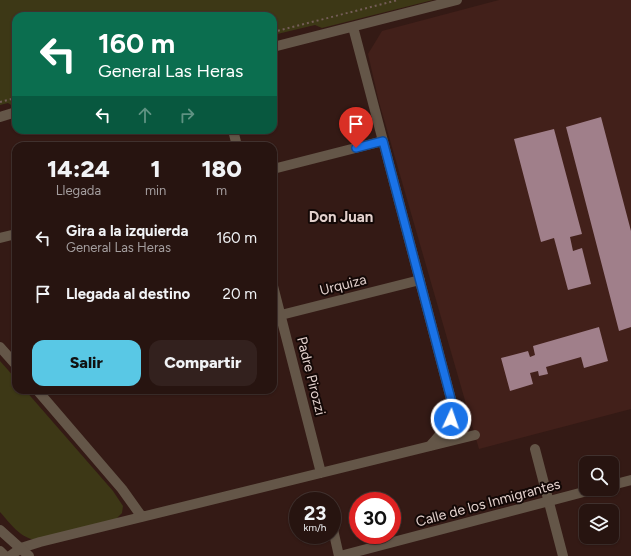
<!DOCTYPE html>
<html lang="es">
<head>
<meta charset="utf-8">
<style>
	body { margin:0; font-family:Figtree,sans-serif; background:#33211e; color:#f1f3f6; height:100vh; display:flex; flex-direction:column; font-size:15px; white-space:nowrap }
	* { box-sizing:border-box; margin:0 }
	p { font-size:13px; color:#a49e9f }
	.icon { flex:none; width:22px; height:22px; fill:none; stroke:currentColor; stroke-width:2; stroke-linecap:round; stroke-linejoin:round }
	.map { position:relative; flex:1; overflow:hidden }
	.drawer { position:absolute; left:12px; top:142px; width:265px; height:252px; display:flex; flex-direction:column; background:#271410; border-radius:12px; box-shadow:0 1px 3px #0004,0 0 0 1px #433330 }
	.drawer>* { flex:none }
	.guide { position:absolute; left:12px; top:12px; width:265px; height:122px; border-radius:12px; box-shadow:0 1px 3px #0004,0 0 0 1px #433330; background:#0b6e4f; color:#fff; overflow:hidden }
	.tools { position:absolute; left:579px; top:456px; display:grid; gap:8px }
	.tools a { display:grid; place-items:center; width:40px; height:40px; border-radius:8px; background:#271410; box-shadow:0 1px 3px #0004,0 0 0 1px #433330; font-size:20px }
	.speed { position:absolute; left:289px; top:492px; display:flex; gap:8px; font-size:20px; font-weight:700; text-align:center }
	.speed>* { display:grid; place-content:center; width:52px; height:52px; border-radius:50%; background:#271410; box-shadow:0 1px 3px #0004,0 0 0 1px #433330; line-height:1 }
	.speed small { font-size:10px; font-weight:400 }
	.speed .limit { border:6px solid #d22; background:#fff; color:#111 }
	.pin { position:absolute; display:grid; place-items:center; width:34px; height:34px; color:#fff; margin:-41px -17px; border-radius:50% 50% 50% 0; rotate:-45deg; box-shadow:0 0 4px #0007 }
	.pin .icon { rotate:45deg }
	.me { position:absolute; width:44px; margin:-22px; rotate:3deg; stroke-linejoin:round; filter:drop-shadow(0 0 3px #0008) }
	.turn { display:flex; align-items:center; gap:14px; height:84px; padding:0 20px; font-size:18px }
	.turn .icon { width:52px; height:52px; stroke-width:2.5 }
	.turn b { display:block; font-size:28px; line-height:34px }
	.lanes { display:flex; align-items:center; height:38px; padding:0 20px; background:#0003; justify-content:center; gap:20px; direction:ltr }
	.lanes .off { opacity:.35 }
	.eta { display:flex; justify-content:space-evenly; align-items:center; height:68px; text-align:center }
	.eta b { font-size:24px; font-weight:800; line-height:28px }
	.cta { display:flex; gap:8px; margin-top:auto; padding:8px 20px }
	.cta a { flex:1; height:46px; border-radius:12px; background:#59c8e5; color:#111; font-size:16px; font-weight:800; line-height:46px; text-align:center }
	.cta a+a { background:#33211e; color:#f1f3f6 }
	ul { padding:0; list-style:none }
	li { display:flex; align-items:center; gap:12px; height:56px; padding:0 20px }
	li div { flex:1 }
	li b { display:block; font-size:15px }
	li em { font-style:normal }
	.map>svg:first-child { display:block }
</style>
</head>
<body>
<div class="map">
<svg width="631" height="556" viewBox="0 0 631 556">
	<rect width="100%" height="100%" fill="#341a15"/>
	<path fill="#42201a" d="M499 0H631V409L479 449 379 102 368 54 382 31Z"/>
	<path fill="#3d3816" d="M0 0H433L322 28 315 25 273 35V16H16V107H14L8 103 0 105Z
		M0 361 16 379V390H25L113 491 123 506 122 513 116 519 35 540C18 536 11 524 0 512Z"/>
	<path fill="#a07f8a" d="M601 117 631 231V327L619 331 566 127Z
		M554 129 582 234 570 237 573 251 582 248 591 284 568 290 554 238 541 242 514 139Z
		M599 327 608 361 584 368 581 357 546 367 548 374 539 376 538 371 530 373 533 384 510 391 501 358 528 351 530 357 535 355 533 346Z"/>
	<g fill="none" stroke-linecap="round" stroke-linejoin="round">
		<path stroke="#745d58" stroke-width="2" stroke-dasharray="2 3" stroke-linecap="butt" d="M273 32 398 0
			M0 102 16 98"/>
		<path stroke="#645648" stroke-width="10" d="M353 27 452 403C450 424 444 431 430 446
			M273 47 457 0
			M0 117 16 112
			M233 130 237 146
			M273 169 383 141
			M0 238 16 234
			M273 286 321 473
			M273 317 420 280
			M0 347 16 365
			M37 390 122 489 142 517
			M535 449 563 556
			M332 525 339 556
			M10 556 21 548 40 542 475 435"/>
		<path stroke="#645648" stroke-width="10" d="M612 485 631 480
			M0 530 29 556
			M0 551 5 556
			M340 556 595 489"/>
	</g>
	<g fill="none" stroke-linecap="round" stroke-linejoin="round">
		<g stroke="#114b97" stroke-width="10">
			<path id="route" d="M356 148 383 141 452 403 451 419"/>
		</g>
		<use href="#route" stroke="#1a73e8" stroke-width="7"/>
	</g>
	<g text-anchor="middle" dominant-baseline="central" stroke-width="4" stroke-linejoin="round" paint-order="stroke">
		<g font-size="14" fill="#e3d1cd" stroke="#130806">
			<text transform="translate(343 285) rotate(-14)">Urquiza</text>
			<text transform="translate(311 376) rotate(76)">Padre Pirozzi</text>
			<text transform="translate(488 503) rotate(-15)">Calle de los Inmigrantes</text>
		</g>
		<g font-size="15" font-weight="bold" fill="#e3d1cd" stroke="#130806">
			<text x="341" y="217">Don Juan</text>
		</g>
	</g>
</svg>
<div class="tools">
<a><svg class="icon" aria-label="search" viewBox="0 0 24 24"><circle cx="10" cy="10" r="6"/><path d="M15 15l6 6"/></svg></a>
<a><svg class="icon" aria-label="layers" viewBox="0 0 24 24"><path d="M12 4l9 5-9 5-9-5zM3 14l9 5 9-5"/></svg></a>
</div>
<div class="speed"><div>23<small>km/h</small></div><div class="limit">30</div></div>
<div class="pin" style="left:356px;top:148px;background:#d93025"><svg class="icon" aria-label="arrive" viewBox="0 0 24 24"><path d="M6 21V4h12l-3 4 3 4H6"/></svg></div>
<svg class="me" style="left:451px;top:419px" viewBox="-20 -20 40 40"><circle r="17" fill="#1a73e8" stroke="#fff" stroke-width="3"/><path d="M0-11L8 9 0 5-8 9z" fill="#fff"/></svg>
<div class="guide">
<div class="turn"><svg class="icon" aria-label="left" viewBox="0 0 24 24"><path d="M17 20v-9H6M10 6l-5 5 5 5"/></svg><div><b>160 m</b>General Las Heras</div></div>
<div class="lanes"><svg class="icon" aria-label="left" viewBox="0 0 24 24"><path d="M17 20v-9H6M10 6l-5 5 5 5"/></svg><svg class="icon off" aria-label="ahead" viewBox="0 0 24 24"><path d="M12 20V5M6 11l6-6 6 6"/></svg><svg class="icon off" aria-label="right" viewBox="0 0 24 24"><path d="M7 20v-9h11M14 6l5 5-5 5"/></svg></div>
</div>
<section class="drawer">
<div class="eta">
<div><b>14:24</b><p>Llegada</p></div>
<div><b>1</b><p>min</p></div>
<div><b>180</b><p>m</p></div>
</div>
<ul>
<li><svg class="icon" aria-label="left" viewBox="0 0 24 24"><path d="M17 20v-9H6M10 6l-5 5 5 5"/></svg><div><b>Gira a la izquierda</b><p>General Las Heras</p></div><em>160 m</em></li>
<li><svg class="icon" aria-label="arrive" viewBox="0 0 24 24"><path d="M6 21V4h12l-3 4 3 4H6"/></svg><div><b>Llegada al destino</b></div><em>20 m</em></li>
</ul>
<div class="cta"><a>Salir</a><a>Compartir</a></div>
</section>
</div>
</body>
</html>
